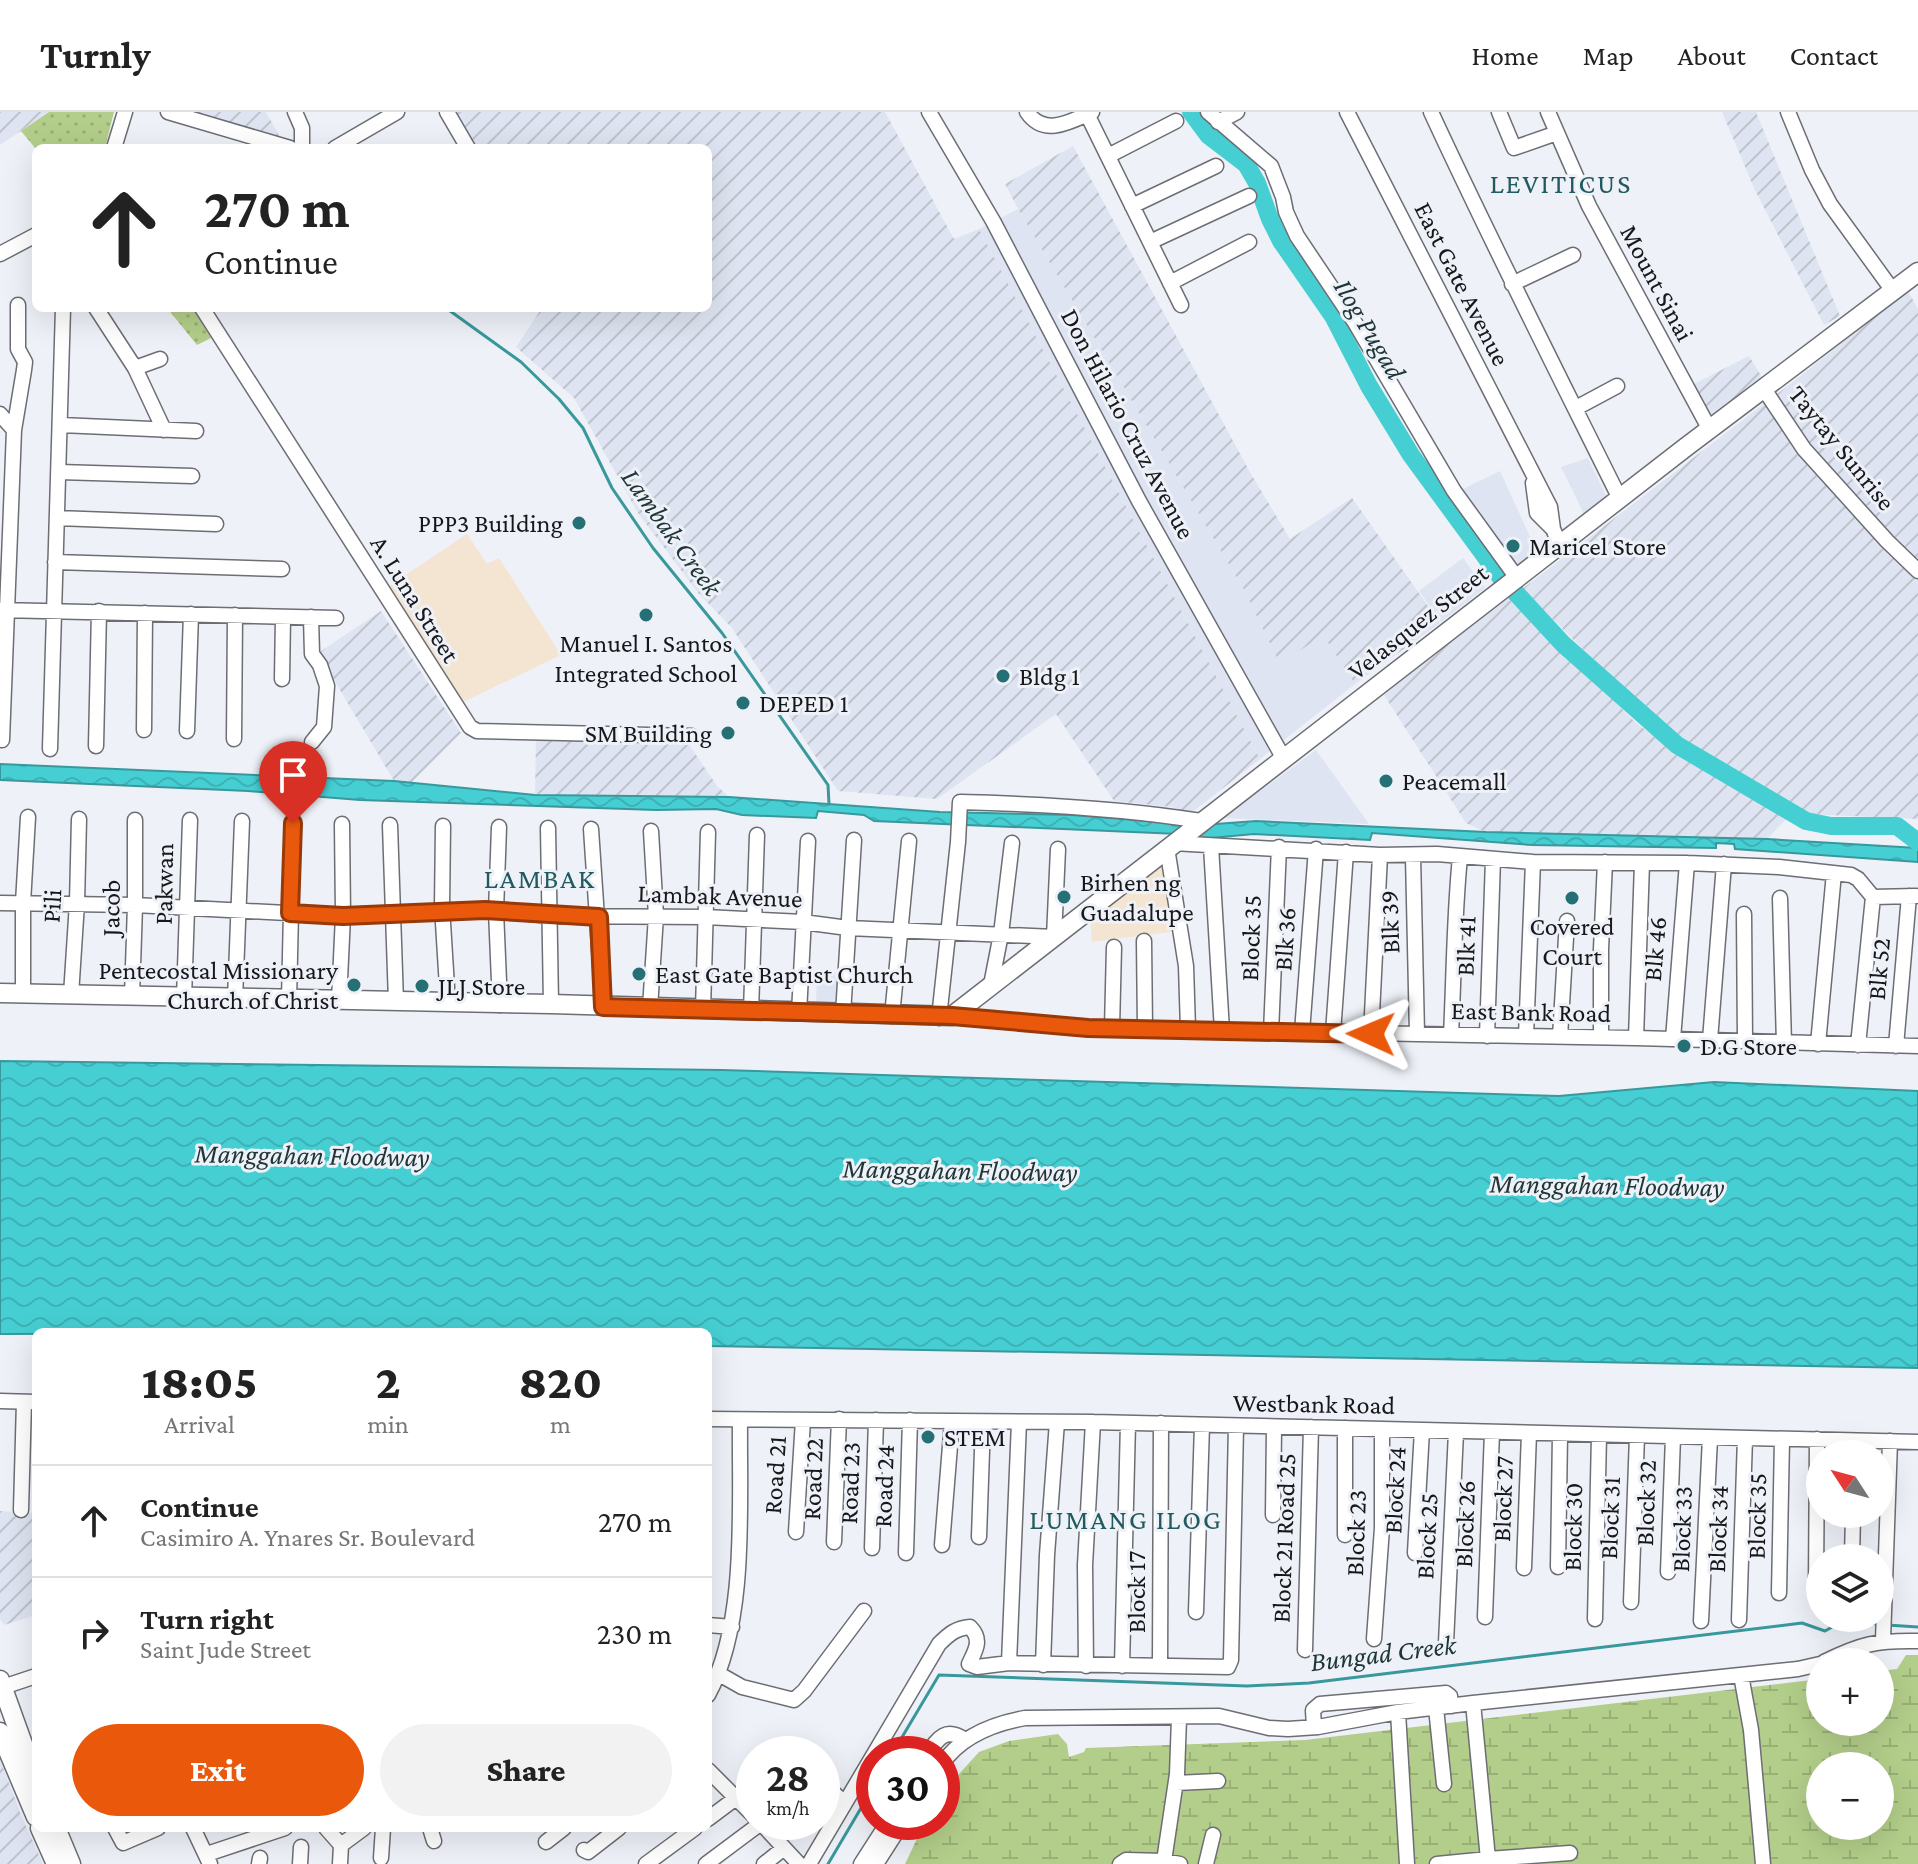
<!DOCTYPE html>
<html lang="en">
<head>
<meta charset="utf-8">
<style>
	body { margin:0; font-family:"Crimson Pro",serif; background:#f2f2f2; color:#222; height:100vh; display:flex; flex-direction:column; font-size:30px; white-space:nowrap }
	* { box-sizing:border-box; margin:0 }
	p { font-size:26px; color:#767676 }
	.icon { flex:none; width:44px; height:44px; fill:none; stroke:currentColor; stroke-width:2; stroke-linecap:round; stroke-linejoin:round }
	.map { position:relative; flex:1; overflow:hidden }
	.side { position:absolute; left:32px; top:1216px; width:680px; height:504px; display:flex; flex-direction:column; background:#fff; border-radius:12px; box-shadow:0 8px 32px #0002 }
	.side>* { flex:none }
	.hud { position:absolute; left:32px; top:32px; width:680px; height:168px; border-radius:12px; box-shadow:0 8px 32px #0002; background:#fff; color:#222; overflow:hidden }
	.needle { width:52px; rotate:306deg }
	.buttons { position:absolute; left:1806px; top:1328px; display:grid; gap:16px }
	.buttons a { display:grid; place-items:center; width:88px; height:88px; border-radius:50%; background:#fff; box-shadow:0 8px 32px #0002; font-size:40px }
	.speed { position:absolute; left:736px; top:1624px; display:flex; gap:16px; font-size:40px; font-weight:700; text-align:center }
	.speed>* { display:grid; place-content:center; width:104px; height:104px; border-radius:50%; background:#fff; box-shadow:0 8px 32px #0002; line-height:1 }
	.speed small { font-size:20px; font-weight:400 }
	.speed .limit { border:12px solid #d22; background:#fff; color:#111 }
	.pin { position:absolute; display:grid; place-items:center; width:68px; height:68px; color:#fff; margin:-82px -34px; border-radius:50% 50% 50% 0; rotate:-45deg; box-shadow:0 0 8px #0007 }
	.pin .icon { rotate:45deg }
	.me { position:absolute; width:88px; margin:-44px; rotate:271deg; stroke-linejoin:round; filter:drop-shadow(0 0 6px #0008) }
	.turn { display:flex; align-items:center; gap:28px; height:168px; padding:0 40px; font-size:36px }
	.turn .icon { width:104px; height:104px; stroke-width:2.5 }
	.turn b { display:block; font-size:56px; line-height:68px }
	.eta { display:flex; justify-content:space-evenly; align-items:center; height:136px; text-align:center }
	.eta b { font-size:48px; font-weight:800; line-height:56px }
	.button { display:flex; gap:16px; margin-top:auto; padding:16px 40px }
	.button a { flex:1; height:92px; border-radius:48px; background:#ea580c; color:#fff; font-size:32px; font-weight:800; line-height:92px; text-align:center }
	.button a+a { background:#f2f2f2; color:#222 }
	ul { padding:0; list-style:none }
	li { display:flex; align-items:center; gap:24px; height:112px; padding:0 40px; border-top:2px solid #e0e0e0 }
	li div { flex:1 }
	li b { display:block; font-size:30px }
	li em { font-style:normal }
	header { display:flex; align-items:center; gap:48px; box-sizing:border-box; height:112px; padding:0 40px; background:#fff; border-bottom:2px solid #e0e0e0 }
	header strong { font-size:38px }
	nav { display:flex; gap:44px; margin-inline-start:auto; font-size:28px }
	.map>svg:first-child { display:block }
</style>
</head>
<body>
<header>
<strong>Turnly</strong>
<nav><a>Home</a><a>Map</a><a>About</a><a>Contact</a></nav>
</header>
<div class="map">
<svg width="1918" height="1752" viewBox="0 0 1918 1752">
	<defs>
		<pattern id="industrial-furrows" width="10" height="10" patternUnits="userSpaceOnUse" patternTransform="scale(2)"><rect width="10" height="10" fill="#dee4f1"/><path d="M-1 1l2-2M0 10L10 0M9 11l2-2" fill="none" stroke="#bec3ce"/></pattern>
		<pattern id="grass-dots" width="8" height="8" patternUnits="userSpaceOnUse" patternTransform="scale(2)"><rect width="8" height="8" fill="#b3ce8a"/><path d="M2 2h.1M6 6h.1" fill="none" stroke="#99b076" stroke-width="1.8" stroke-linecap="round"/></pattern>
		<pattern id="wetland-marsh" width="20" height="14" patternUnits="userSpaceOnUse" patternTransform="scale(2)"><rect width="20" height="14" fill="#b3ce8a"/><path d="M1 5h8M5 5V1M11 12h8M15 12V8" fill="none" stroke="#99b076"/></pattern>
		<pattern id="water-waves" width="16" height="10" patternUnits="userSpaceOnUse" patternTransform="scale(2)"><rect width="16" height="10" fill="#46cfd3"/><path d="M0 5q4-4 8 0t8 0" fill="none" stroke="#3db1b5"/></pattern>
	</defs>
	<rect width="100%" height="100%" fill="#eef1f8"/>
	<path fill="#dee4f1" d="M1018 97 1243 476 1280 551 1323 523 1355 572 1260 647 979 117Z
		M1588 346 1607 386 1585 404 1561 355Z
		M1500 359 1537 440 1518 455 1463 377Z
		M1463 446 1485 476 1441 510 1419 479Z
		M1316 638 1369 712 1223 706Z
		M817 860 842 861 841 892 816 891Z"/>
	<path fill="url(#industrial-furrows)" d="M0 0H49L0 33Z
		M192 0H266L281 27Z
		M453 0H885L954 127 979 117 1260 647 1190 702 1172 695 1114 689 1056 602 937 687 838 679 732 516 699 482 638 401 574 286 516 235 542 196H708V36H473Z
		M1722 0H1756L1840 204 1824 213 1754 76Z
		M1073 34 1251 362 1290 427 1352 386 1440 511 1355 572 1323 523 1280 552 1243 476 1018 97 1005 72Z
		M1908 179 1918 197V452L1890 426 1810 334 1776 283Z
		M1749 244 1763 267 1713 306 1692 273Z
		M1765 291 1883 433 1918 466V707L1804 702 1672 625 1522 477Z
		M1510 483 1635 610 1679 643 1788 705 1767 727 1486 720 1466 711 1384 583Z
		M381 499 461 621 412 670 394 669 318 541Z
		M536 627 688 631 717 674 729 685 535 683Z
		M0 1399 36 1401V1503L4 1513 0 1507Z
		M0 1647 21 1703 43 1752H0Z"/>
	<path fill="#f3e5d2" d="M467 422 487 452 499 446 561 543 461 591 389 474Z
		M1166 749 1177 819 1092 830 1090 806Z"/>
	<path fill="url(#grass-dots)" d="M49 0H114L105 36 36 37 21 19Z
		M167 196H193L211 226 197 233Z"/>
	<path fill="url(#wetland-marsh)" fill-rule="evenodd" d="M1906 1543H1918V1752H905L925 1710H942V1681L979 1640 1009 1629 1058 1622 1067 1632 1069 1645 1084 1640 1086 1636 1305 1628 1820 1567V1610H1880V1559L1897 1557ZM1820 1654H1880V1714H1820Z"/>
	<path fill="url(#water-waves)" stroke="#38989c" stroke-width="2" d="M0 652 394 669 535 683 729 685 940 700 1072 703 1202 713 1256 709 1486 720 1767 727 1918 736V750L1735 737 1734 732 1716 731V736L1532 733 1372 721 1370 728 1254 722 1200 727 1179 722 874 709 864 703 818 699 816 706 742 703 716 697 656 698 360 688 248 679 0 668Z
		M0 949 722 958 1559 984 1714 970 1918 979V1256L708 1234V1220L0 1222Z"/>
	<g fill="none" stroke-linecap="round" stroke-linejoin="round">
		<path stroke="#38989c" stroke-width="3" d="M446 196 521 250 559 287 583 316 612 376 653 436 722 521 828 673 829 692
			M1887 1513 1918 1515
			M892 1642 939 1563 1247 1574 1309 1571 1802 1511 1825 1519C1843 1507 1858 1510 1879 1512
			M828 1752 874 1674"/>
		<path stroke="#46cfd3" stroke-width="18" d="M1191 0 1208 23 1246 52 1257 71 1270 107 1281 129 1333 204 1369 274 1411 343 1501 466
			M1515 480 1563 532 1677 633 1806 709 1831 714H1897L1918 730"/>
		<g stroke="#6c6e74" stroke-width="17">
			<path id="minor" d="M168 0 290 36
				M295 0 302 16V36
				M447 0 468 36
				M929 0 993 109 1139 389 1284 647
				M1027 0C1044 25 1070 10 1092 0
				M1208 0 1271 54 1283 85 1286 100 1297 124 1354 209 1454 379 1517 466
				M1347 0 1550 395 1553 417 1560 433
				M1431 0C1491 130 1556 258 1620 387
				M1499 0 1514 36 1557 21
				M1548 0 1589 94 1710 318
				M1788 0 1812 58 1830 92 1893 179
				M1087 2 1181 193
				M1218 10 1237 0
				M114 36 125 0
				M335 36 397 0
				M1108 44 1176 9
				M1132 94 1216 54
				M1150 130 1249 84
				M0 142 36 123
				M1170 171 1249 130
				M1512 172 1573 143
				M96 196 135 256 164 318
				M202 196 470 615 477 619 692 624
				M135 256 160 247
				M1764 277 1804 337 1887 429 1918 459
				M1576 296 1617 274
				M0 302 14 318
				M61 313 196 319
				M59 360 192 364
				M1533 371 1537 401 1553 417
				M57 406 216 412
				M55 450 282 457
				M0 498 336 506
				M311 505 312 542 320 553 327 574 324 615 312 630
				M282 567 283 505
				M144 618 145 501
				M187 619 191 502
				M234 627 235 503
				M2 628 14 318 24 258 25 250 18 237V193
				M96 634 99 499
				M50 637 63 196
				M390 713 396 890
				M443 714 442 795 448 891
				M499 715 496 799 500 893
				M548 716 551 892
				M591 717 603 895
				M1173 731 1380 743 1437 742 1533 750 1687 751 1779 755 1851 763 1858 767 1873 785
				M1211 734 1222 919
				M1167 736 1186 854 1188 917
				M1413 744 1417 922
				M1873 785 1916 784
				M1780 786 1784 932
				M0 791 135 793 343 804 485 798 552 804 706 805 803 810 848 816 1054 825 1058 737
				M1744 802 1745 930
				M1144 829 1145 917
				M991 873 1001 822 1012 731
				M23 881V791L28 705
				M71 883 77 791 79 707
				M132 885 135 793V708
				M184 886 190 708
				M235 887 242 709
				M289 888 293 711
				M339 889 343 804 342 712
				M650 896 656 804 651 719
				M703 898 708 720
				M751 899 757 723
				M799 901 808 729
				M843 902 854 728
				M892 904 909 729
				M952 904 1088 916 1636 926 1918 934
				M939 906 958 730 960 690C1040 692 1122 696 1201 709
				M1112 916 1114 835
				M1271 920 1279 735
				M1302 920 1316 737
				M1333 921 1346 740
				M1371 922 1380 743
				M1451 923C1454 863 1454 804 1460 745
				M1487 924 1493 747
				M1526 924 1533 750
				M1560 925 1567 809
				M1601 925V837L1605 750
				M1636 926 1642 751
				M1673 927 1687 751
				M1710 928 1724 752
				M1818 932 1834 761
				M1858 933 1873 785
				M1896 934 1909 784
				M0 1289 36 1290
				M708 1307 1093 1310 1918 1330
				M1345 1316V1423
				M21 1398 24 1290
				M1273 1403 1274 1315
				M796 1420 803 1308
				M979 1425 983 1310
				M834 1430 839 1307
				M942 1433 952 1309
				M872 1436 876 1308
				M906 1441 910 1308
				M1415 1441 1422 1318
				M1852 1446 1853 1402
				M1558 1455 1560 1322
				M1524 1456 1529 1321
				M1668 1460 1673 1325
				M1816 1474 1817 1327
				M1779 1481 1782 1327
				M1631 1490 1637 1324
				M1196 1500 1202 1313
				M1485 1505 1492 1320
				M1595 1507 1599 1323
				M1739 1508 1745 1326
				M1701 1509 1710 1326
				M708 1513 732 1515
				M1374 1527 1382 1416V1317
				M1883 1528 1890 1329
				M1446 1531 1456 1320
				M1305 1538 1311 1315
				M1824 1550C1861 1532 1877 1528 1918 1529
				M1009 1551 1019 1310
				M1043 1553 1047 1443 1057 1310
				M1160 1553 1161 1311
				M1086 1554 1085 1453 1093 1310
				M1122 1554 1128 1311
				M719 1562 742 1575 794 1588 804 1579 864 1499
				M1741 1563 1751 1618 1763 1752
				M3 1575 36 1564
				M708 1583C748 1509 739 1391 740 1308
				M1436 1596 1444 1672
				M1398 1600 1407 1752
				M1179 1606 1177 1662 1164 1749 1180 1752
				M1314 1615 1313 1598 1320 1592 1446 1581 1450 1584 1451 1594
				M874 1642 939 1532C949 1522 956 1516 970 1515 983 1528 975 1539 969 1552L977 1555 1009 1551 1228 1555 1231 1548 1236 1314
				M927 1642C939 1625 946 1615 965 1628
				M942 1652C961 1624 992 1612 1025 1606L1219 1604 1269 1616 1288 1617 1318 1615 1398 1600 1473 1591 1798 1557 1820 1552
				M708 1658 754 1704
				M822 1671 845 1691
				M1176 1671 1218 1669
				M708 1707 736 1686
				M760 1710 799 1752
				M115 1716 123 1731 158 1716
				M193 1716 210 1752
				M326 1716 341 1733
				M430 1716 434 1729
				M546 1730 564 1716
				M584 1738 588 1740 619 1716
				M207 1742 285 1716
				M381 1746 383 1716
				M259 1752 260 1746
				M300 1752 301 1735
				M340 1752 341 1733 364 1716
				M646 1752 695 1716
				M706 1752 761 1711
				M764 1752 784 1736
				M809 1752 874 1642
				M861 1752 888 1710
				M876 1752 903 1710
				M1120 1752 1126 1748 1164 1749 1162 1752
				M1206 1752 1213 1723
				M1437 1752 1488 1747 1473 1591
				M1489 1752 1488 1747 1570 1741"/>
		</g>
		<g stroke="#6c6e74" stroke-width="21">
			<path id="major" d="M0 881 551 892 952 904 1686 335 1918 160
				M0 1568 36 1668
				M0 1620 36 1705
				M40 1716 56 1752
				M56 1716 71 1752"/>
		</g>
		<use href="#minor" stroke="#fff" stroke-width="14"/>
		<use href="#major" stroke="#fff" stroke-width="18"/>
	</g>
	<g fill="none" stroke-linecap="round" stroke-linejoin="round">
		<g stroke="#983908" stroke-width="20">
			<path id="route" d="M293 711 290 801 343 804 485 798 599 805 603 895 952 904 1088 916 1371 922"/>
		</g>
		<use href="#route" stroke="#ea580c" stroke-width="14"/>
	</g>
	<g fill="#257074" stroke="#eef1f8" stroke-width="3">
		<circle cx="579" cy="411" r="8"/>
		<circle cx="1513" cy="434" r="8"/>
		<circle cx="646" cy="503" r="8"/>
		<circle cx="1003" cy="564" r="8"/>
		<circle cx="743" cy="591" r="8"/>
		<circle cx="728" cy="621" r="8"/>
		<circle cx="1386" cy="669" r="8"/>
		<circle cx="1064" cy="785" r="8"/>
		<circle cx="1572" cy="786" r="8"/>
		<circle cx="639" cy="862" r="8"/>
		<circle cx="354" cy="873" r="8"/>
		<circle cx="422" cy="874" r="8"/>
		<circle cx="1684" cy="934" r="8"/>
		<circle cx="928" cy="1325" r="8"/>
	</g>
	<g text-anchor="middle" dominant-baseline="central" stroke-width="6" stroke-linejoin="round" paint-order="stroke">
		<g font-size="26" fill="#17181b" stroke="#eef1f8">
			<text transform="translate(1657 171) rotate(62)">Mount Sinai</text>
			<text transform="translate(1462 172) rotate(63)">East Gate Avenue</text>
			<text transform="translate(1128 312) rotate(62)">Don Hilario Cruz Avenue</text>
			<text transform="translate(1842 336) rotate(51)">Taytay Sunrise</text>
			<text transform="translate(415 487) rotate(58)">A. Luna Street</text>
			<text transform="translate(1418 510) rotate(-38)">Velasquez Street</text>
			<text transform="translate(164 772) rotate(-89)">Pakwan</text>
			<text transform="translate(720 784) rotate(2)">Lambak Avenue</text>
			<text transform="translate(52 794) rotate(-87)">Pili</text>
			<text transform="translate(111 796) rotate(-89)">Jacob</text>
			<text transform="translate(1390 810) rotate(-92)">Blk 39</text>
			<text transform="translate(1251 826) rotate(-88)">Block 35</text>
			<text transform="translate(1285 827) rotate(-86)">Blk 36</text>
			<text transform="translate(1466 834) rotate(-88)">Blk 41</text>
			<text transform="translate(1655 837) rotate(-85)">Blk 46</text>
			<text transform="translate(1879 857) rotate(-85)">Blk 52</text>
			<text transform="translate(1531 900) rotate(1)">East Bank Road</text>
			<text transform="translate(1314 1292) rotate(1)">Westbank Road</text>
			<text transform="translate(775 1363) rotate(-86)">Road 21</text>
			<text transform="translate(813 1367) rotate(-88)">Road 22</text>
			<text transform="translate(850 1371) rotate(-88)">Road 23</text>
			<text transform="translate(884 1374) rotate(-88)">Road 24</text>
			<text transform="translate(1395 1378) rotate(-87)">Block 24</text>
			<text transform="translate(1503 1387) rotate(-88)">Block 27</text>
			<text transform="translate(1646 1391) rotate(-88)">Block 32</text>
			<text transform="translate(1757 1404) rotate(-89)">Block 35</text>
			<text transform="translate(1610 1406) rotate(-88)">Block 31</text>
			<text transform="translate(1465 1412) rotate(-88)">Block 26</text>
			<text transform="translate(1573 1415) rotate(-89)">Block 30</text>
			<text transform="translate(1682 1417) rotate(-88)">Block 33</text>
			<text transform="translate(1718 1417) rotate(-88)">Block 34</text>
			<text transform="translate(1356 1421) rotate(-88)">Block 23</text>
			<text transform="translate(1427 1424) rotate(-87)">Block 25</text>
			<text transform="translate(1284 1426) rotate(-88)">Block 21 Road 25</text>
			<text transform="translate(1136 1480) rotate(-90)">Block 17</text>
		</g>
		<g font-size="26" fill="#17181b" stroke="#eef1f8" text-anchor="start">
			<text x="563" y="411" text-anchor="end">PPP3 Building</text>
			<text x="1529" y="434">Maricel Store</text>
			<text x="646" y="531" text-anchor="middle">Manuel I. Santos<tspan x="646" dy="30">Integrated School</tspan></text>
			<text x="1019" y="564">Bldg 1</text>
			<text x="759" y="591">DEPED 1</text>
			<text x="712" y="621" text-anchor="end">SM Building</text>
			<text x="1402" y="669">Peacemall</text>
			<text x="1080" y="770">Birhen ng<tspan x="1080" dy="30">Guadalupe</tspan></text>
			<text x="1572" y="814" text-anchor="middle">Covered<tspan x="1572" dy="30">Court</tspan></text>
			<text x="338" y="858" text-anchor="end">Pentecostal Missionary<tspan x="338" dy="30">Church of Christ</tspan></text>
			<text x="655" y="862">East Gate Baptist Church</text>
			<text x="438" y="874">JLJ Store</text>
			<text x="1700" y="934">D.G Store</text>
			<text x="944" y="1325">STEM</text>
		</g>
		<g font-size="28" letter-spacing="2" fill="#215b5f" stroke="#eef1f8">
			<text x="1561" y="71">LEVITICUS</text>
			<text x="540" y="766">LAMBAK</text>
			<text x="1126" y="1407">LUMANG ILOG</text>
		</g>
		<g font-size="28" font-style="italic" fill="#1f3636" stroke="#eef1f8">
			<text transform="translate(1370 217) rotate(59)">Ilog Pugad</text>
			<text transform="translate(672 420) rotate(54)">Lambak Creek</text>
			<text transform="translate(312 1043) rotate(1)">Manggahan Floodway</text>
			<text transform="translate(960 1058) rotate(1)">Manggahan Floodway</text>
			<text transform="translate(1607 1073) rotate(1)">Manggahan Floodway</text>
			<text transform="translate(1383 1541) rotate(-7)">Bungad Creek</text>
		</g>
	</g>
</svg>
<div class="buttons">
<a><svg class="needle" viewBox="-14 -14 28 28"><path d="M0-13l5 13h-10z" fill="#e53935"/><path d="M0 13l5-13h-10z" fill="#767676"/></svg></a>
<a><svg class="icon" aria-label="layers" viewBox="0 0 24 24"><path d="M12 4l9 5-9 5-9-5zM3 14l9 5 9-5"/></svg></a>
<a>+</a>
<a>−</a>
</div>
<div class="speed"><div>28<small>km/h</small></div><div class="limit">30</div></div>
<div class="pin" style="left:293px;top:711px;background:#d93025"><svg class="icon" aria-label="arrive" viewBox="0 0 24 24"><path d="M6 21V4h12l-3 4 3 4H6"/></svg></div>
<svg class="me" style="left:1371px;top:922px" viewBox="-20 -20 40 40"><path d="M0-17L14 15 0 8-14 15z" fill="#ea580c" stroke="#fff" stroke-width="4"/></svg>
<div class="hud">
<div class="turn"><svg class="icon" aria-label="ahead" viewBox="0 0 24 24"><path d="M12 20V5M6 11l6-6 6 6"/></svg><div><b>270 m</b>Continue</div></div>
</div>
<section class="side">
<div class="eta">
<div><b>18:05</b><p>Arrival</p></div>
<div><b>2</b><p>min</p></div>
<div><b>820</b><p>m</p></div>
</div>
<ul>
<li><svg class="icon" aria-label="ahead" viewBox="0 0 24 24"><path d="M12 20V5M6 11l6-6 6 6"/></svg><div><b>Continue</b><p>Casimiro A. Ynares Sr. Boulevard</p></div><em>270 m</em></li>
<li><svg class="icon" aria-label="right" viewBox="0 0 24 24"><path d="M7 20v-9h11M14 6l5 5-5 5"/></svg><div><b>Turn right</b><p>Saint Jude Street</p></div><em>230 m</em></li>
</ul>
<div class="button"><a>Exit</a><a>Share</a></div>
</section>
</div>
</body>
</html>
